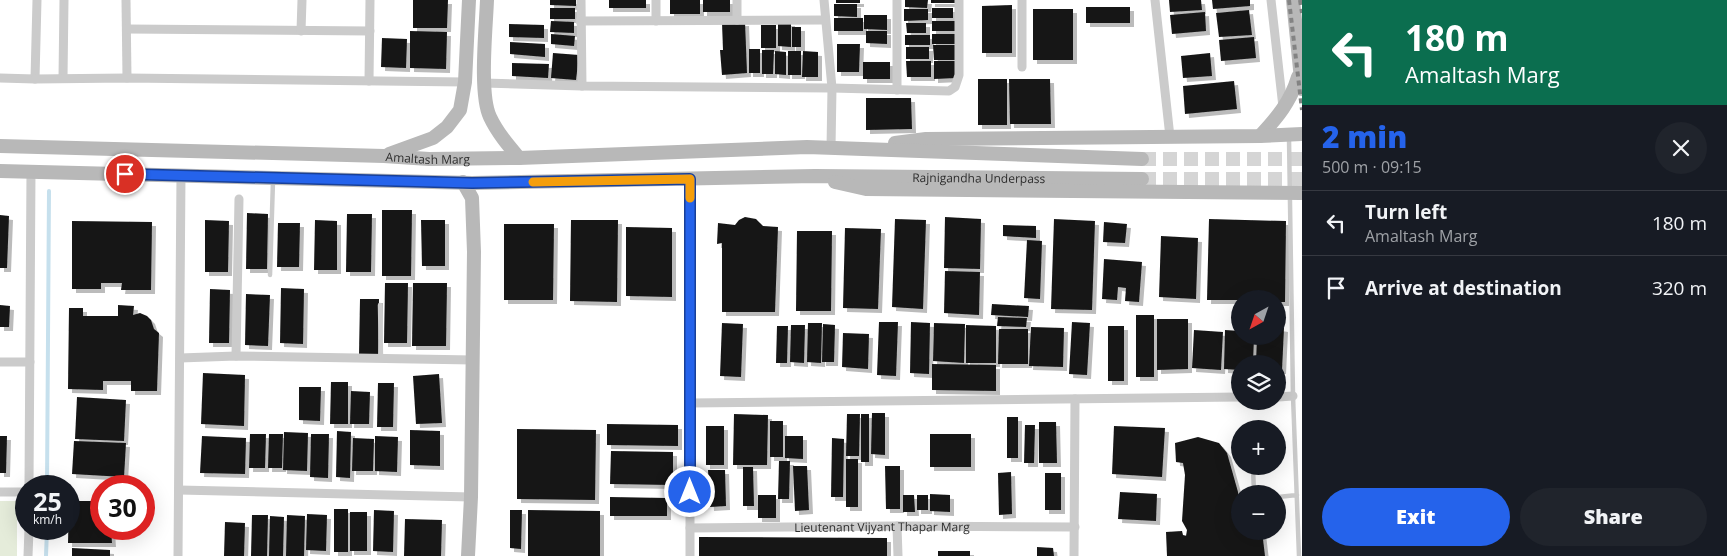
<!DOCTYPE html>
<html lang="en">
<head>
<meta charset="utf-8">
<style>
	body { margin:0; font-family:"Open Sans",sans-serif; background:#20242c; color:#f1f3f6; height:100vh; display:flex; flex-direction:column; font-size:19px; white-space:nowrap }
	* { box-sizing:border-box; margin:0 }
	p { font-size:16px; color:#9ea1a6 }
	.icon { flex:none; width:28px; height:28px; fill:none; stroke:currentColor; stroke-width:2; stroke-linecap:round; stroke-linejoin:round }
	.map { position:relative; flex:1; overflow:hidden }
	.sheet { display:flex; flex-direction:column; background:#171b24; width:425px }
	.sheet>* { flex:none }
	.banner { background:#0b6e4f; color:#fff; overflow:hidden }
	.needle { width:32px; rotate:220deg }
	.tools { position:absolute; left:1231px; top:290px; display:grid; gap:10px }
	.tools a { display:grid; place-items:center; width:55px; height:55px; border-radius:50%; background:#171b24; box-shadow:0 5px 20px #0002; font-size:25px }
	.speed { position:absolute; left:15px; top:475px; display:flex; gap:10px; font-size:25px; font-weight:700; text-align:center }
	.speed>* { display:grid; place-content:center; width:65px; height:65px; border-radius:50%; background:#171b24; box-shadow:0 5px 20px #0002; line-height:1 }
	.speed small { font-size:12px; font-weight:400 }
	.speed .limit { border:8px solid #d22; background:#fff; color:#111 }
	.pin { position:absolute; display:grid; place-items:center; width:42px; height:42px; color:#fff; margin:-21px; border:2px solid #fff; border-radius:50%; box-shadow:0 1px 5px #0007 }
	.me { position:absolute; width:55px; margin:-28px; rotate:0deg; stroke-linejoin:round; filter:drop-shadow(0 0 4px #0008) }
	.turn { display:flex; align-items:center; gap:18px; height:105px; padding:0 20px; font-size:22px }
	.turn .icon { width:65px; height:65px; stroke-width:2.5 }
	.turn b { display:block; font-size:35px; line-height:42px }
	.round { display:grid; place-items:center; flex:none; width:52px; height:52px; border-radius:26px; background:#20242c }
	.overview { display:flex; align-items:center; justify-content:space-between; height:85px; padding:0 20px }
	h1 { font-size:30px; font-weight:800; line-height:38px; color:#2563eb }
	.cta { display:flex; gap:10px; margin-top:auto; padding:10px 20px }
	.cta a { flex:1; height:58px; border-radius:30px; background:#2563eb; color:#fff; font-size:20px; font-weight:800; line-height:58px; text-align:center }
	.cta a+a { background:#20242c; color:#f1f3f6 }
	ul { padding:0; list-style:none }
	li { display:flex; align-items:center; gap:15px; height:65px; padding:0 20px; border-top:1px solid #363941 }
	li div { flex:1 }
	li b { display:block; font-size:19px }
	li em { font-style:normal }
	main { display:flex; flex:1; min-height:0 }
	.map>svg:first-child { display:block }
</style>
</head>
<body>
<main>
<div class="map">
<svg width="1302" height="556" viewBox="0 0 1302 556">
	<defs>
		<filter id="shadow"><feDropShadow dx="4" dy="4" stdDeviation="0" flood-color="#0004"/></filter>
	</defs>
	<rect width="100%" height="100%" fill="#fff"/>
	<path fill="#e5ecda" d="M0 501H17V556H0Z"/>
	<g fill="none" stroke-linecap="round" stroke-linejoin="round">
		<path stroke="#c6e0ed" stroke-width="4" d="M47 486 49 191
			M46 556 47 529"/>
	</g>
	<path fill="#151515" filter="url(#shadow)" d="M413 0H448L447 28H413Z
		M550 0H576V6L550 5Z
		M609 0H646V8H609Z
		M670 0H700V14H670Z
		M703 0H730V12H703Z
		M836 0H860V3H836Z
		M905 0H928L927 8 905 7Z
		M931 0H956V3H931Z
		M1169 0H1201L1202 10 1170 12Z
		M1212 0H1250V6L1213 9Z
		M834 4H857V17L834 16Z
		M1012 5V53H982V6Z
		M1086 7H1130V23H1086Z
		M550 8H575V19H550Z
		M932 8H953V18H932Z
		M904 9H928V20L904 21Z
		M1033 9H1073V60H1033Z
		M1249 10 1252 35 1219 37 1216 13Z
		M1205 12 1206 31 1172 34 1170 15Z
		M864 15H887V30L864 29Z
		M834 18H863V31H834Z
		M551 21 574 22V33L550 32Z
		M932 21H955V31H932Z
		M745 22 747 73 722 75 720 50H723L722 23Z
		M778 22H791V47L778 46Z
		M906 23H926V33H907Z
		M509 24 544 25V38L509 37Z
		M761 25H776V48H761Z
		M792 27H801V47H792Z
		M410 31 447 32 446 69 410 68Z
		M866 31H887V44L866 43Z
		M551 34 575 36 574 46 551 44Z
		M932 34H955V44H932Z
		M905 35H930V45H905Z
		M1254 37 1256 58 1221 61 1219 40Z
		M382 38 407 39 406 68 381 67Z
		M510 42 545 44V57L510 54Z
		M837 44H860L859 72H837Z
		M933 45H956V60H934Z
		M906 47H929V59H906Z
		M749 49H760V73H749Z
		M762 50H774L773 74H762Z
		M775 51 786 52V75L775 74Z
		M788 51H801V75H788Z
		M803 51 818 52V77H802Z
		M553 53 579 55 576 80 551 78Z
		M1210 53 1212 76 1183 78 1181 56Z
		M906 61H931V77H907Z
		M934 61H956V78L934 79Z
		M863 62H890V79H863Z
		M512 63 549 64 548 78 512 76Z
		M978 79H1007V125H978Z
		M1009 79H1050L1051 124H1010Z
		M1234 81 1237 109 1185 114 1183 86Z
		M866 98H911L912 129 866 130Z
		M382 210H412L411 276H382Z
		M247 213 268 214 267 269H246Z
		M347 214H372L371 272H346Z
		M0 215 9 216 7 268H0Z
		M745 217 756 219 763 226 778 227 775 312H722V243L717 244 718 223 735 225 739 220Z
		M945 217 981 219 980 269 944 268Z
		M895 219 926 220 923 309 892 307Z
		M1054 219 1095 221 1092 310 1051 309Z
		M1209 219 1286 221 1285 302H1278V299H1240V300H1207Z
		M205 220 229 221 228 272H205Z
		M315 220 337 221V270H314Z
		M421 220H445V266H422Z
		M571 220H618L617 302 570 301Z
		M72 221 152 222 151 290H121L122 283H101V289H72Z
		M1104 222 1127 224 1125 243 1103 242Z
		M278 223H300L299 267H277Z
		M504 224H554L553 300H504Z
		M1003 225 1036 226V238L1003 236Z
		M626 227 672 228V297L626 296Z
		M845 228 881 229 878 309 843 308Z
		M797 231H832L831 311H796Z
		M1161 236 1198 238 1196 299 1159 297Z
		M1027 240 1042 241 1040 299 1024 298Z
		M1104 259 1142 262 1139 302 1125 301 1126 288 1118 287 1117 300 1102 299Z
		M945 271 980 272 979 315 944 313Z
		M385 283H408L407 343H384Z
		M413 283H447L446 346H412Z
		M281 288 304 289 303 344 280 343Z
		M210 289 230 290 229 343H209Z
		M246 294 270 295 268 346 245 345Z
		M360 299H379L378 355H359Z
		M992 304 1029 306 1028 317 991 315Z
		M0 305 10 306 9 327H0Z
		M118 305 134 306 133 315 140 313 147 316 151 320 154 329 159 333 157 391H131V381H103V390L68 389 69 308H83V316H118Z
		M1136 315H1154V377H1136Z
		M998 317 1027 318 1026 327 997 326Z
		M1157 319H1188V369L1157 370Z
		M879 322H898L896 376 877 375Z
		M911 322 930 323 929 374 910 373Z
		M1072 322 1090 323 1087 375 1069 374Z
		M722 323 743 324 741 377 720 376Z
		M808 323H822L821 363 807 362Z
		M934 323 965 324 964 363 933 361Z
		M823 324 835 325 834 362H822Z
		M791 325H805L804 363 790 362Z
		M966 325 996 326V363H966Z
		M777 326H788L787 363H776Z
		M1108 326H1124V381H1108Z
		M1031 327 1064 328 1063 367 1029 366Z
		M1278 327 1284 328 1282 370H1278V364H1256L1257 336H1278Z
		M999 329H1028V364H998Z
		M1194 330 1223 332 1221 370 1192 368Z
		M1225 330 1240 331V336H1254L1253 364H1240V370L1224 369Z
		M843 333 869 334 868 369 842 367Z
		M932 364 996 365V391L932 390Z
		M203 373 245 375 244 426 201 424Z
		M439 374 442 423 416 424 413 376Z
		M331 382H348V424H330Z
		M378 383H394L393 427H377Z
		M299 387H321L320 421 299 420Z
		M351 391 370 392 369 424H350Z
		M77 397 126 400 124 441 75 439Z
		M872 413H885V455L871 454Z
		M734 414 768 415 767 465H733Z
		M847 414H860L859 456H846Z
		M861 414H869V462H861Z
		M1007 417H1018V458H1007Z
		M770 421H783V457H770Z
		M1039 422H1056L1057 463H1039Z
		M607 424 678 425V446L607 445Z
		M1025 425H1035L1034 463H1024Z
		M706 426H724V465H706Z
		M1114 426 1165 428 1162 477 1112 474Z
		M517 429 596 430 595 500 517 499Z
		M410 430 440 431V466L410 465Z
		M337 431 351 432 350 478 336 477Z
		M284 432 308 433 307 471 283 470Z
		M250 434H266L265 468H249Z
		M269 434H283L282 468H268Z
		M311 434H329L328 478 310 477Z
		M930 434H971V467H930Z
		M0 436H7L6 473H0Z
		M202 436 246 438 245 474 200 473Z
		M375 436 398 437 397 472 375 471Z
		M785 436H803V459L785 458Z
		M1198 437 1219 443 1227 453 1238 492 1240 531H1262L1265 556H1167L1166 532 1182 531 1183 535 1186 536 1187 530 1182 521 1185 475 1183 463 1176 462 1175 443Z
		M353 438 374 439 373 471H352Z
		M832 438 844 439 843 497H831Z
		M74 441 126 443 124 477 72 474Z
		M611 451 673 452V485L610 484Z
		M846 459H858V507H846Z
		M779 461H790L789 499H778Z
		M793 466H807L809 510 795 511Z
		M885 466H900V509H886Z
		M743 467H753L754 506H743Z
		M708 470H725L726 506 710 507Z
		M1011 472 1012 514 999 515 998 473Z
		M1045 473H1061V510H1045Z
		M1120 492 1157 494 1156 521 1118 519Z
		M930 494 950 495V512L930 511Z
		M758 495H776V518H758Z
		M903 495H914L915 512H903Z
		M917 495H928V510H917Z
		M610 497 667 498V516H610Z
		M69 501H101V529H111L112 543H68Z
		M334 509H348V552H334Z
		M374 510 394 511 393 552 373 551Z
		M510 510H522L521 549 510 548Z
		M528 510 600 511V556H528Z
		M350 512H367V551H350Z
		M307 514 327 515 326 551 306 550Z
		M252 515H268L267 556H251Z
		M287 515 305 516 304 556H286Z
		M270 516 284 517 283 556H269Z
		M405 519 442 520 441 556H404Z
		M225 522 245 523 244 556H224Z
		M699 537 887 538V556H699Z
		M1037 547 1053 548 1054 556H1037Z
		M72 548 110 550V556H72Z
		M938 551H970V556H938Z"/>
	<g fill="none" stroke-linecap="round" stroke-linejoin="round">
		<path stroke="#d5d5d5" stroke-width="14" stroke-dasharray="14 7" stroke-linecap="butt" d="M1142 159H1302
			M1142 179H1302"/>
		<path stroke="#cbcbcb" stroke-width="4.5" d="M1289 138 1293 396 1299 556
			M270 275 273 181
			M380 305 381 359
			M1253 467 1254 494
			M1278 497 1297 495"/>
		<g stroke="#cbcbcb" stroke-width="9">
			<path d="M126 0 127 78"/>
			<path d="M581 0 582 86"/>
			<path d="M656 0V21"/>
			<path d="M737 0V20"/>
			<path d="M824 0 832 88 831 148"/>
			<path d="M897 0V90"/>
			<path d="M1155 0 1170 137"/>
			<path d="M1271 0 1283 107"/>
			<path d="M580 21 825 20"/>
			<path d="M127 29 370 31"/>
			<path d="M301 31 302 0"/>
			<path d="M1022 67V0"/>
			<path d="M0 78 35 79 37 0"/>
			<path d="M63 78 64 0"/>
			<path d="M35 79 127 78 465 82"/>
			<path d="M369 81 370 0"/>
			<path d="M484 83 582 86 832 88 949 91 955 87 959 75V0"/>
			<path d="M236 356 239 199"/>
			<path d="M180 358 236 356 473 360"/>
			<path d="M0 362H30"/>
			<path d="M1278 397 1293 396"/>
			<path d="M690 403 1240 397"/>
			<path d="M29 486 31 171"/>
			<path d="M179 490 471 497"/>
			<path d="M0 492H26"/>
			<path d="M897 526 898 556"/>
			<path id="s1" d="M690 528 897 526 1075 527"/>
			<path d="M28 556 29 529"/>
			<path d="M178 556 181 175"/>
			<path d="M690 556V179"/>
			<path d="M1074 556 1075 399"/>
		</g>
		<g stroke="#b8b8b8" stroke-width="14">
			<path d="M487 0C486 28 479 94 490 117 497 132 508 145 519 158"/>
			<path d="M1293 0 1302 89"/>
			<path d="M1260 136C1277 118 1291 101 1298 77"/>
			<path d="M895 143 926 139 1260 136 1302 134"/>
			<path id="s2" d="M0 146 384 156 429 159 519 158 807 147 1142 159"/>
			<path d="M389 154 433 138 447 127 460 110 465 82 469 0"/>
			<path id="s3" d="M0 171 472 183 815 176 1142 179"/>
			<path d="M463 182 472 198 474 252 471 497 468 556"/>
			<path d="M835 182 866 189 1302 193"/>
		</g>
		<path stroke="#838383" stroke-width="4" stroke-dasharray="5 4" stroke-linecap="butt" d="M1289 0 1302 110
			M1300 0 1302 13"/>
	</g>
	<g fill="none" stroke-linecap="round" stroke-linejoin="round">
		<g stroke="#184099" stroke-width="12">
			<path id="route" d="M125 174 472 183 690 179V492"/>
		</g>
		<use href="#route" stroke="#2563eb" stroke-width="9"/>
		<path stroke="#f59e0b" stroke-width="9" d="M533 182 690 179V198"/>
	</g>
	<g text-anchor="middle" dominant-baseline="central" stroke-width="5" stroke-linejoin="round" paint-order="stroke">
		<g font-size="12" fill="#2e2e2e" stroke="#fff">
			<text stroke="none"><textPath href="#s2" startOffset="428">Amaltash Marg</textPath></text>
			<text stroke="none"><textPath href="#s3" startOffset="979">Rajnigandha Underpass</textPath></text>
			<text stroke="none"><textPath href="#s1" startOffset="192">Lieutenant Vijyant Thapar Marg</textPath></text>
		</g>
	</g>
</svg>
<div class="tools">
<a><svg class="needle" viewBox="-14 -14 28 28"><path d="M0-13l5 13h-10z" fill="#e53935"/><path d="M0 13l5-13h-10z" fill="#9ea1a6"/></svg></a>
<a><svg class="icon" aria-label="layers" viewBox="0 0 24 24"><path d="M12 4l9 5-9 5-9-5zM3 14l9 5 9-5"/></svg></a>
<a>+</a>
<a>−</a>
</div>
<div class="speed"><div>25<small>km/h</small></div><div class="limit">30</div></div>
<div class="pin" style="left:125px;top:174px;background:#d93025"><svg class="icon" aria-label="arrive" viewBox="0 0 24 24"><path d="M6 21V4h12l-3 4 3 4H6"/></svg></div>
<svg class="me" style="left:690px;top:492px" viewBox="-20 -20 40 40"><circle r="17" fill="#2563eb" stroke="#fff" stroke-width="3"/><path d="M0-11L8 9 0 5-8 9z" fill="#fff"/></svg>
</div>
<section class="sheet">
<div class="banner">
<div class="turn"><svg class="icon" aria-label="left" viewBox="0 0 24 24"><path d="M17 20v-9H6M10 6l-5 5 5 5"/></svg><div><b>180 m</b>Amaltash Marg</div></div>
</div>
<div class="overview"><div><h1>2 min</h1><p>500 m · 09:15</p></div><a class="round"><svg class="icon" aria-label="close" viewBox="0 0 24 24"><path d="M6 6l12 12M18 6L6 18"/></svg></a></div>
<ul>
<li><svg class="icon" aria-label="left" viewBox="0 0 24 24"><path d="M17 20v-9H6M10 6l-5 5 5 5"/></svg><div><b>Turn left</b><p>Amaltash Marg</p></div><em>180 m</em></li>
<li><svg class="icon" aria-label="arrive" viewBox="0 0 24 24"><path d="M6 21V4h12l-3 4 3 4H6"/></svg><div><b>Arrive at destination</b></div><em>320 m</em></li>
</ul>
<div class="cta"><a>Exit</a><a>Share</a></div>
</section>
</main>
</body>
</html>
